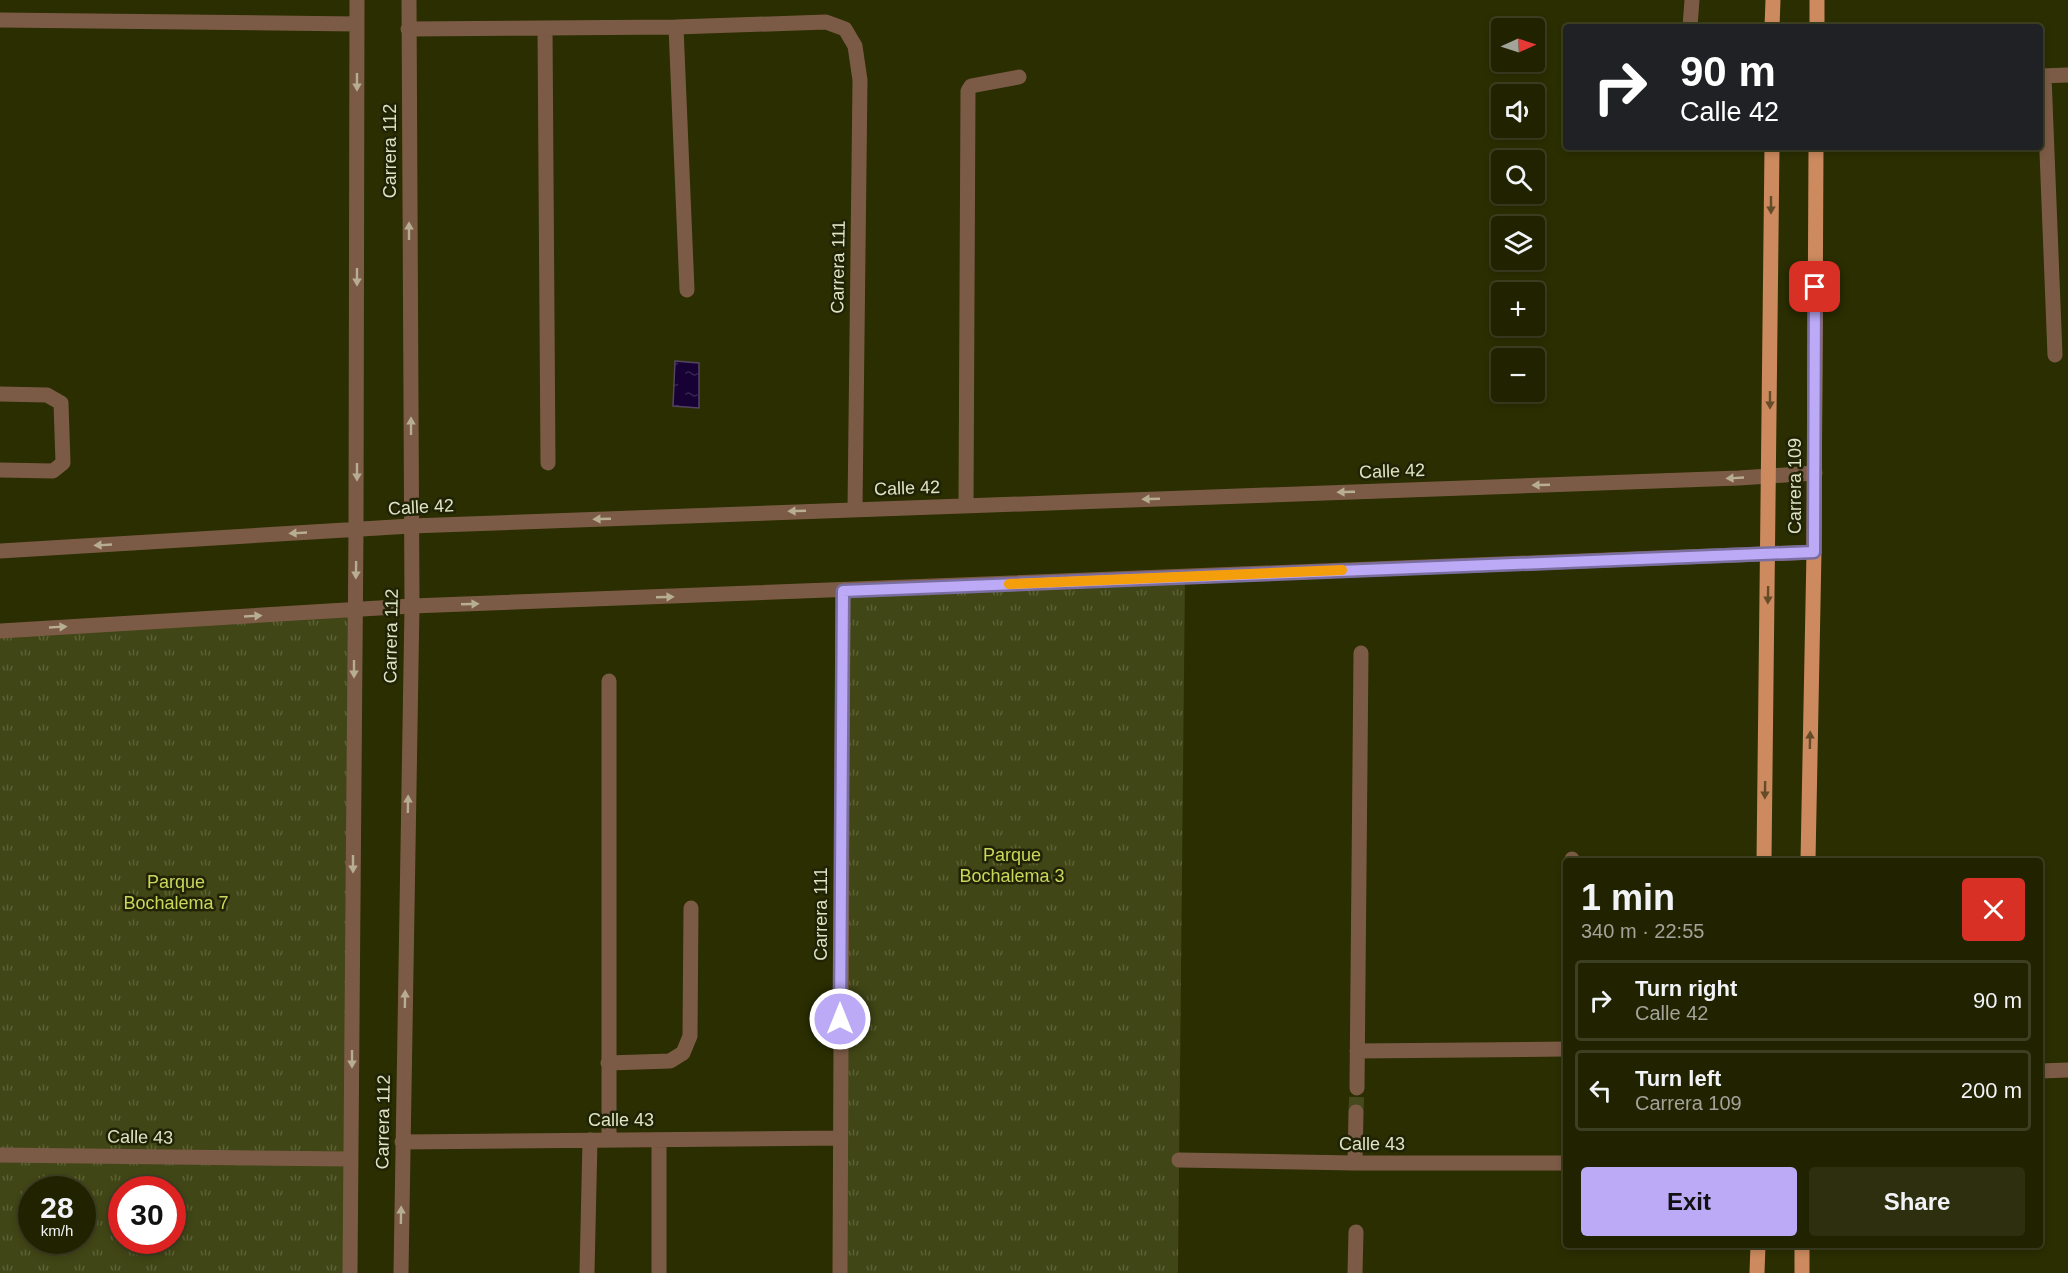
<!DOCTYPE html>
<html lang="en">
<head>
<meta charset="utf-8">
<style>
	body { margin:0; font-family:Helvetica,sans-serif; background:#2d2f0f; color:#f1f3f6; height:100vh; display:flex; flex-direction:column; font-size:22px; white-space:nowrap }
	* { box-sizing:border-box; margin:0 }
	p { font-size:20px; color:#a2a499 }
	.icon { flex:none; width:33px; height:33px; fill:none; stroke:currentColor; stroke-width:2; stroke-linecap:round; stroke-linejoin:round }
	.map { position:relative; flex:1; overflow:hidden }
	.drawer { position:absolute; left:1563px; top:858px; width:480px; height:390px; display:flex; flex-direction:column; background:#202200; border-radius:6px; box-shadow:0 3px 9px #0003,0 0 0 2px #3d3f22 }
	.drawer>* { flex:none }
	.hud { position:absolute; left:1563px; top:24px; width:480px; height:126px; border-radius:6px; box-shadow:0 3px 9px #0003,0 0 0 2px #3d3f22; background:#202124; color:#fff; overflow:hidden }
	.needle { width:39px; rotate:87deg }
	.controls { position:absolute; left:1491px; top:18px; display:grid; gap:12px }
	.controls a { display:grid; place-items:center; width:54px; height:54px; border-radius:6px; background:#202200; box-shadow:0 3px 9px #0003,0 0 0 2px #3d3f22; font-size:30px }
	.speed { position:absolute; left:18px; top:1176px; display:flex; gap:12px; font-size:30px; font-weight:700; text-align:center }
	.speed>* { display:grid; place-content:center; width:78px; height:78px; border-radius:50%; background:#202200; box-shadow:0 3px 9px #0003,0 0 0 2px #3d3f22; line-height:1 }
	.speed small { font-size:15px; font-weight:400 }
	.speed .limit { border:9px solid #d22; background:#fff; color:#111 }
	.pin { position:absolute; display:grid; place-items:center; width:51px; height:51px; color:#fff; margin:-26px; border-radius:12px; box-shadow:0 3px 9px #0006 }
	.me { position:absolute; width:66px; margin:-33px; rotate:0deg; stroke-linejoin:round; filter:drop-shadow(0 0 4px #0008) }
	.turn { display:flex; align-items:center; gap:21px; height:126px; padding:0 18px; font-size:27px }
	.turn .icon { width:78px; height:78px; stroke-width:2.5 }
	.turn b { display:block; font-size:42px; line-height:51px }
	.round { display:grid; place-items:center; flex:none; width:63px; height:63px; border-radius:6px; background:#2d2f0f }
	.summary { display:flex; align-items:center; justify-content:space-between; height:102px; padding:0 18px }
	h1 { font-size:36px; font-weight:600; line-height:45px }
	.action { display:flex; gap:12px; margin-top:auto; padding:12px 18px }
	.action a { flex:1; height:69px; border-radius:6px; background:#bcaaf6; color:#111; font-size:24px; font-weight:600; line-height:69px; text-align:center }
	.action a+a { background:#2d2f0f; color:#f1f3f6 }
	ul { padding:0; list-style:none }
	li { display:flex; align-items:center; gap:18px; height:81px; margin:0 12px 9px; padding:0 6px; border:3px solid #3d3f22; border-radius:6px }
	li div { flex:1 }
	li b { display:block; font-size:22px }
	li em { font-style:normal }
	.map>svg:first-child { display:block }
</style>
</head>
<body>
<div class="map">
<svg width="2068" height="1273" viewBox="0 0 2068 1273">
	<defs>
		<pattern id="park-tufts" width="24" height="20" patternUnits="userSpaceOnUse" patternTransform="scale(1.5)"><rect width="24" height="20" fill="#414616"/><path d="M3 7l-1-3M5 7V3M7 7l1-3M15 17l-1-3M17 17v-4M19 17l1-3" fill="none" stroke="#5c6136"/></pattern>
		<pattern id="water-ripples" width="26" height="14" patternUnits="userSpaceOnUse" patternTransform="scale(1.5)"><rect width="26" height="14" fill="#170135"/><path d="M2 4q2-2 4 0t4 0M15 11q2-2 4 0t4 0" fill="none" stroke="#382651"/></pattern>
	</defs>
	<rect width="100%" height="100%" fill="#2a2e00"/>
	<path fill="url(#park-tufts)" fill-rule="evenodd" d="M1185 575 1178 1273H840L843 591Z
		M355 611 350 1273H0V631ZM32 1190H82V1240H32ZM122 1190H172V1240H122Z"/>
	<path fill="url(#water-ripples)" stroke="#534560" stroke-width="1.5" d="M675 361 699 363V408L673 406Z"/>
	<g fill="none" stroke-linecap="round" stroke-linejoin="round">
		<path stroke="#45491e" stroke-width="15" stroke-dasharray="15 8" stroke-linecap="butt" d="M1356 1112 1357 1088"/>
		<path stroke="#7c5b46" stroke-width="15" d="M0 20 357 24
			M676 27 687 290
			M1690 27 1692 0
			M545 28 548 463
			M408 29 676 27 826 22 845 29 855 46 860 80 855 509
			M2040 76 2068 75
			M2044 76 2055 355
			M0 394 47 395 61 403 63 463 53 471 0 470
			M966 505 968 91 971 86 1019 77
			M0 551 411 526 1739 478 1815 473
			M0 631 412 606 1814 552
			M609 681V1140
			M1572 861V859
			M1357 1051 1566 1049
			M608 1063 670 1061 683 1053 690 1036 691 908
			M2040 1071 2068 1070
			M1357 1088 1361 653
			M659 1140V1273
			M402 1142 840 1138
			M0 1155 351 1159
			M1179 1160 1355 1163H1566
			M1355 1163 1356 1112
			M350 1273 356 530 357 0
			M401 1273 412 606 409 0
			M587 1273 590 1140
			M840 1273 843 591
			M1355 1273 1356 1232"/>
		<path stroke="#cc8a5e" stroke-width="15" d="M1772 27 1773 0
			M1817 27V0
			M1764 861 1772 147
			M1808 861 1814 552 1816 147
			M1757 1273 1758 1245
			M1802 1273V1245"/>
	</g>
	<defs><path id="oneway-solid" d="M-6-.8H1V-3.2L6.5 0L1 3.2V.8H-6Z" transform="scale(1.5)"/></defs>
	<g fill="#b7ad92">
		<use href="#oneway-solid" transform="translate(357 82) rotate(90)"/>
		<use href="#oneway-solid" transform="translate(409 231) rotate(-90)"/>
		<use href="#oneway-solid" transform="translate(357 277) rotate(90)"/>
		<use href="#oneway-solid" transform="translate(411 426) rotate(-90)"/>
		<use href="#oneway-solid" transform="translate(357 472) rotate(90)"/>
		<use href="#oneway-solid" transform="translate(1735 478) rotate(177)"/>
		<use href="#oneway-solid" transform="translate(1541 485) rotate(178)"/>
		<use href="#oneway-solid" transform="translate(1346 492) rotate(178)"/>
		<use href="#oneway-solid" transform="translate(1151 499) rotate(178)"/>
		<use href="#oneway-solid" transform="translate(797 511) rotate(178)"/>
		<use href="#oneway-solid" transform="translate(602 519) rotate(178)"/>
		<use href="#oneway-solid" transform="translate(298 533) rotate(177)"/>
		<use href="#oneway-solid" transform="translate(103 545) rotate(177)"/>
		<use href="#oneway-solid" transform="translate(356 570) rotate(91)"/>
		<use href="#oneway-solid" transform="translate(665 597) rotate(-2)"/>
		<use href="#oneway-solid" transform="translate(470 604) rotate(-2)"/>
		<use href="#oneway-solid" transform="translate(253 616) rotate(-3)"/>
		<use href="#oneway-solid" transform="translate(58 627) rotate(-3)"/>
		<use href="#oneway-solid" transform="translate(354 669) rotate(90)"/>
		<use href="#oneway-solid" transform="translate(408 804) rotate(-89)"/>
		<use href="#oneway-solid" transform="translate(353 864) rotate(90)"/>
		<use href="#oneway-solid" transform="translate(405 999) rotate(-89)"/>
		<use href="#oneway-solid" transform="translate(352 1059) rotate(90)"/>
		<use href="#oneway-solid" transform="translate(401 1215) rotate(-89)"/>
	</g>
	<g fill="#654c29">
		<use href="#oneway-solid" transform="translate(1771 205) rotate(90)"/>
		<use href="#oneway-solid" transform="translate(1770 400) rotate(90)"/>
		<use href="#oneway-solid" transform="translate(1768 595) rotate(91)"/>
		<use href="#oneway-solid" transform="translate(1810 740) rotate(-89)"/>
		<use href="#oneway-solid" transform="translate(1765 790) rotate(91)"/>
	</g>
	<g fill="none" stroke-linecap="round" stroke-linejoin="round">
		<g stroke="#7a6ea0" stroke-width="15">
			<path id="route" d="M840 1019 843 591 1814 552 1815 287"/>
		</g>
		<use href="#route" stroke="#bcaaf6" stroke-width="10"/>
		<path stroke="#f59e0b" stroke-width="10" d="M1009 584 1342 570"/>
	</g>
	<g text-anchor="middle" dominant-baseline="central" stroke-width="5" stroke-linejoin="round" paint-order="stroke">
		<g font-size="18" fill="#dfe4c5" stroke="#202305">
			<text transform="translate(390 151) rotate(-90)">Carrera 112</text>
			<text transform="translate(838 267) rotate(-89)">Carrera 111</text>
			<text transform="translate(1392 471) rotate(-2)">Calle 42</text>
			<text transform="translate(1795 486) rotate(-90)">Carrera 109</text>
			<text transform="translate(907 488) rotate(-2)">Calle 42</text>
			<text transform="translate(421 507) rotate(-3)">Calle 42</text>
			<text transform="translate(391 636) rotate(-89)">Carrera 112</text>
			<text transform="translate(821 914) rotate(-90)">Carrera 111</text>
			<text x="621" y="1120">Calle 43</text>
			<text transform="translate(383 1122) rotate(-89)">Carrera 112</text>
			<text transform="translate(140 1137) rotate(1)">Calle 43</text>
			<text x="1372" y="1144">Calle 43</text>
		</g>
		<g font-size="18" fill="#cad75c" stroke="#202305">
			<text x="1012" y="855">Parque<tspan x="1012" dy="21">Bochalema 3</tspan></text>
			<text x="176" y="882">Parque<tspan x="176" dy="21">Bochalema 7</tspan></text>
		</g>
	</g>
</svg>
<div class="controls">
<a><svg class="needle" viewBox="-14 -14 28 28"><path d="M0-13l5 13h-10z" fill="#e53935"/><path d="M0 13l5-13h-10z" fill="#a2a499"/></svg></a>
<a><svg class="icon" aria-label="sound" viewBox="0 0 24 24"><path d="M4 9h4l5-4v14l-5-4H4zM17 9q2 3 0 6"/></svg></a>
<a><svg class="icon" aria-label="search" viewBox="0 0 24 24"><circle cx="10" cy="10" r="6"/><path d="M15 15l6 6"/></svg></a>
<a><svg class="icon" aria-label="layers" viewBox="0 0 24 24"><path d="M12 4l9 5-9 5-9-5zM3 14l9 5 9-5"/></svg></a>
<a>+</a>
<a>−</a>
</div>
<div class="speed"><div>28<small>km/h</small></div><div class="limit">30</div></div>
<div class="pin" style="left:1815px;top:287px;background:#d93025"><svg class="icon" aria-label="arrive" viewBox="0 0 24 24"><path d="M6 21V4h12l-3 4 3 4H6"/></svg></div>
<svg class="me" style="left:840px;top:1019px" viewBox="-20 -20 40 40"><circle r="17" fill="#bcaaf6" stroke="#fff" stroke-width="3"/><path d="M0-11L8 9 0 5-8 9z" fill="#fff"/></svg>
<div class="hud">
<div class="turn"><svg class="icon" aria-label="right" viewBox="0 0 24 24"><path d="M7 20v-9h11M14 6l5 5-5 5"/></svg><div><b>90 m</b>Calle 42</div></div>
</div>
<section class="drawer">
<div class="summary"><div><h1>1 min</h1><p>340 m · 22:55</p></div><a class="round" style="background:#d93025;color:#fff"><svg class="icon" aria-label="close" viewBox="0 0 24 24"><path d="M6 6l12 12M18 6L6 18"/></svg></a></div>
<ul>
<li><svg class="icon" aria-label="right" viewBox="0 0 24 24"><path d="M7 20v-9h11M14 6l5 5-5 5"/></svg><div><b>Turn right</b><p>Calle 42</p></div><em>90 m</em></li>
<li><svg class="icon" aria-label="left" viewBox="0 0 24 24"><path d="M17 20v-9H6M10 6l-5 5 5 5"/></svg><div><b>Turn left</b><p>Carrera 109</p></div><em>200 m</em></li>
</ul>
<div class="action"><a>Exit</a><a>Share</a></div>
</section>
</div>
</body>
</html>
